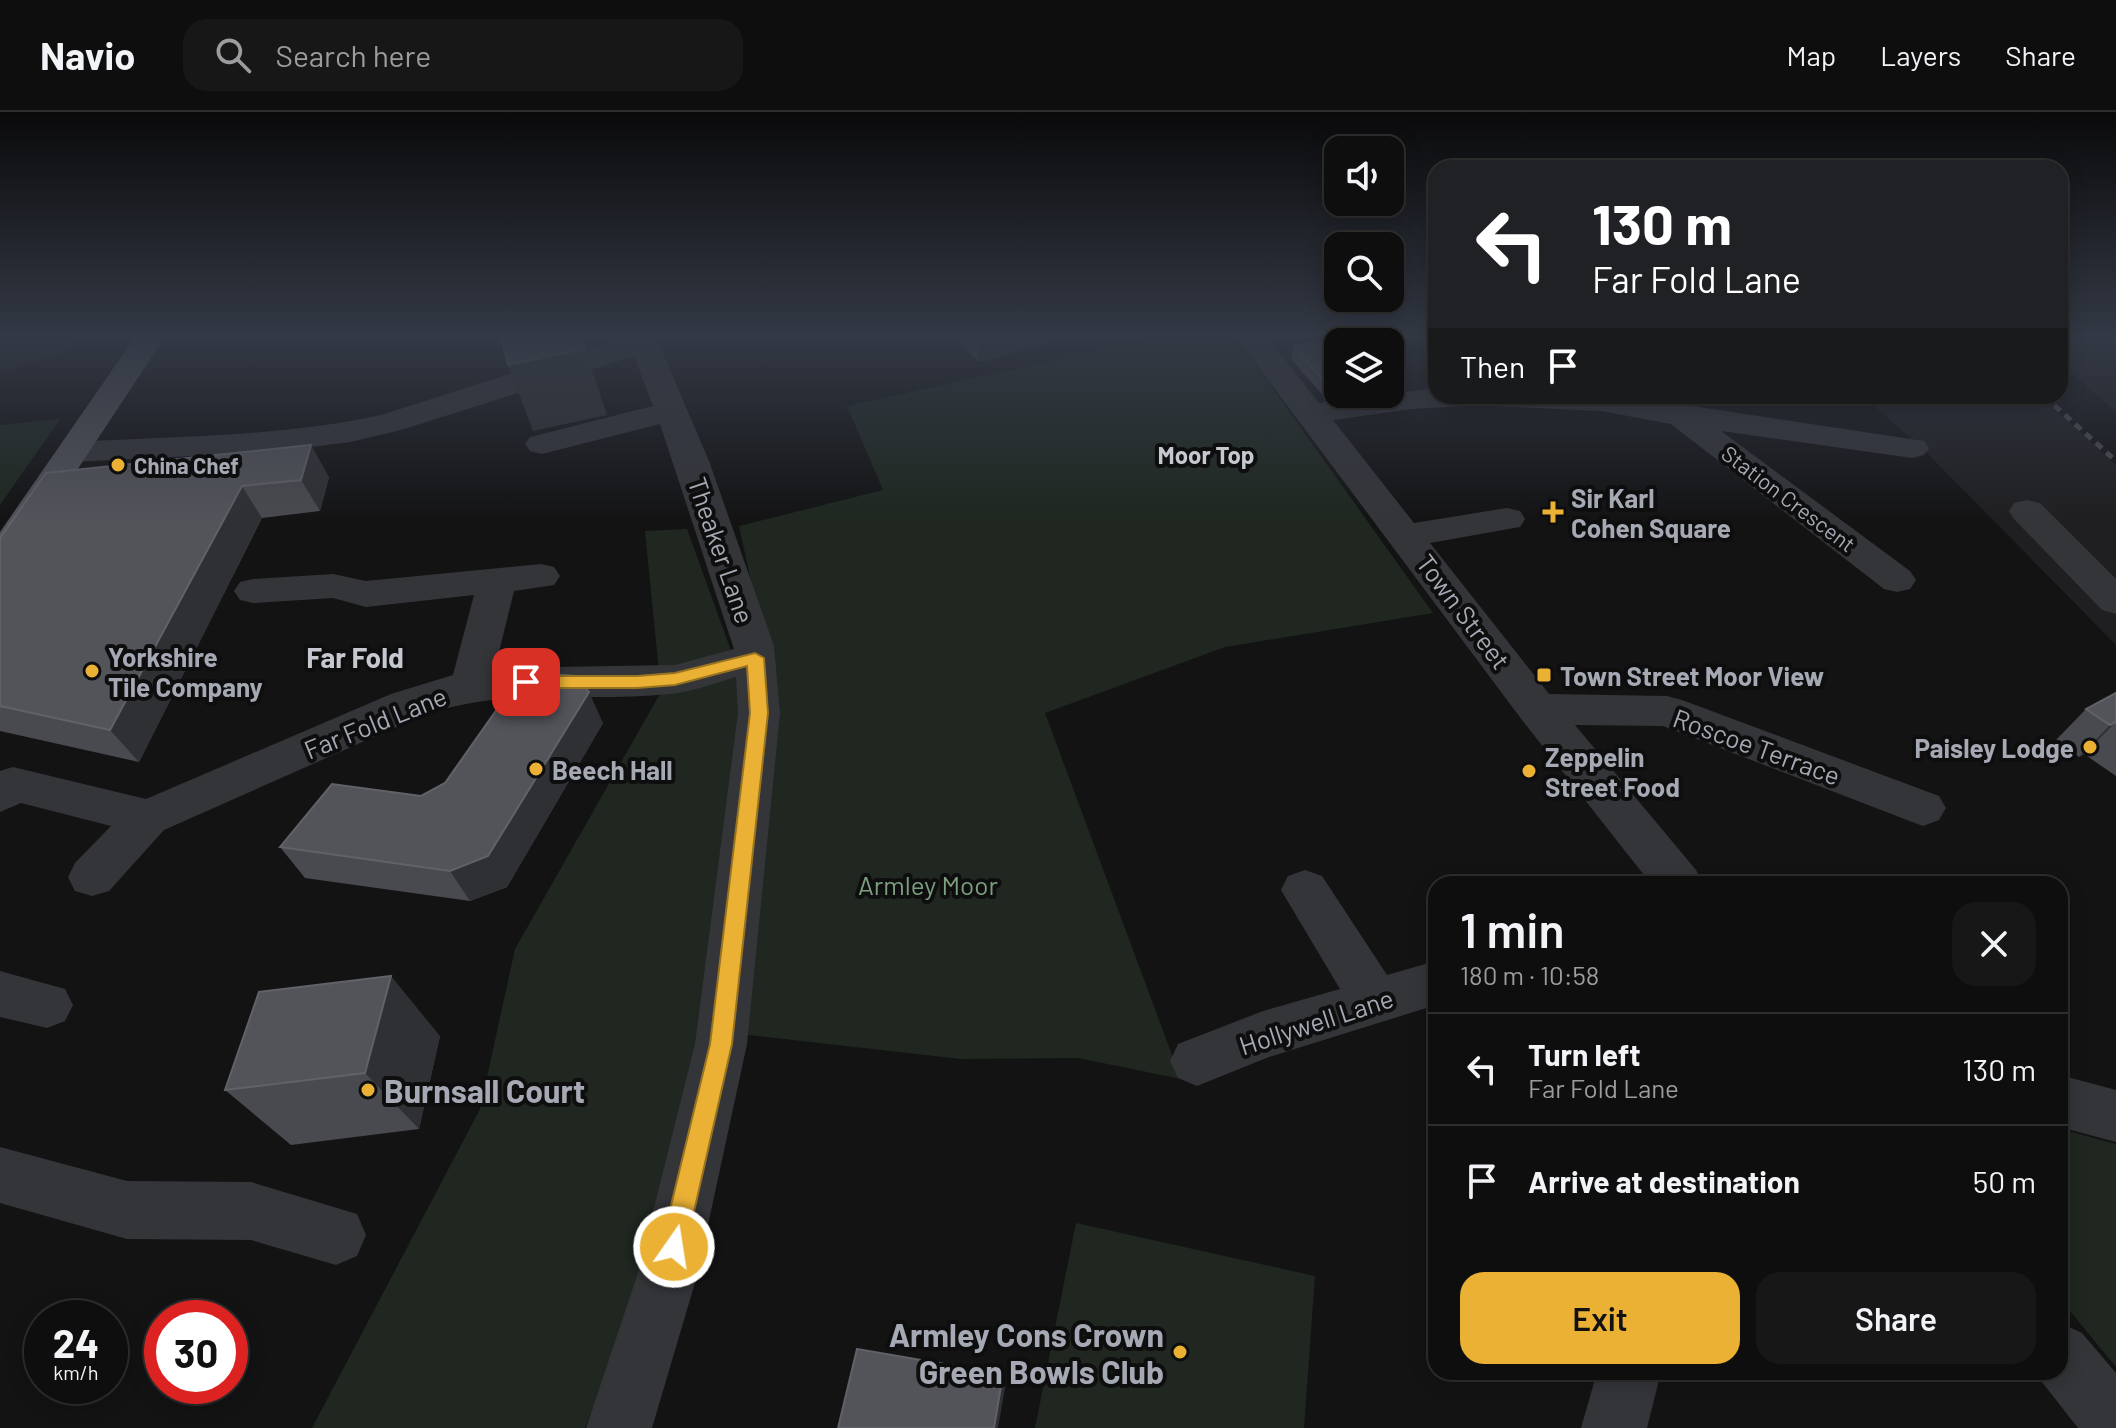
<!DOCTYPE html>
<html lang="en">
<head>
<meta charset="utf-8">
<style>
	body { margin:0; font-family:Barlow,sans-serif; background:#171718; color:#f1f3f6; height:100vh; display:flex; flex-direction:column; font-size:30px; white-space:nowrap }
	* { box-sizing:border-box; margin:0 }
	p { font-size:26px; color:#9b9c9e }
	.icon { flex:none; width:44px; height:44px; fill:none; stroke:currentColor; stroke-width:2; stroke-linecap:round; stroke-linejoin:round }
	.map { position:relative; flex:1; overflow:hidden }
	.sheet { position:absolute; left:1428px; top:764px; width:640px; height:504px; display:flex; flex-direction:column; background:#0e0e0f; border-radius:24px; box-shadow:0 4px 20px #0003,0 0 0 2px #2e2e2f }
	.sheet>* { flex:none }
	.guide { position:absolute; left:1428px; top:48px; width:640px; height:244px; border-radius:24px; box-shadow:0 4px 20px #0003,0 0 0 2px #2e2e2f; background:#202124; color:#fff; overflow:hidden }
	.fabs { position:absolute; left:1324px; top:24px; display:grid; gap:16px }
	.fabs a { display:grid; place-items:center; width:80px; height:80px; border-radius:16px; background:#0e0e0f; box-shadow:0 4px 20px #0003,0 0 0 2px #2e2e2f; font-size:40px }
	.speed { position:absolute; left:24px; top:1188px; display:flex; gap:16px; font-size:40px; font-weight:700; text-align:center }
	.speed>* { display:grid; place-content:center; width:104px; height:104px; border-radius:50%; background:#0e0e0f; box-shadow:0 4px 20px #0003,0 0 0 2px #2e2e2f; line-height:1 }
	.speed small { font-size:20px; font-weight:400 }
	.speed .limit { border:12px solid #d22; background:#fff; color:#111 }
	.pin { position:absolute; display:grid; place-items:center; width:68px; height:68px; color:#fff; margin:-34px; border-radius:16px; box-shadow:0 4px 12px #0006 }
	.me { position:absolute; width:88px; margin:-44px; rotate:13deg; stroke-linejoin:round; filter:drop-shadow(0 0 6px #0008) }
	.turn { display:flex; align-items:center; gap:28px; height:168px; padding:0 32px; font-size:36px }
	.turn .icon { width:104px; height:104px; stroke-width:2.5 }
	.turn b { display:block; font-size:56px; line-height:68px }
	.then { display:flex; align-items:center; height:76px; padding:0 32px; background:#0003; gap:16px; font-size:30px }
	.round { display:grid; place-items:center; flex:none; width:84px; height:84px; border-radius:24px; background:#171718 }
	.head { display:flex; align-items:center; justify-content:space-between; height:136px; padding:0 32px }
	h1 { font-size:48px; font-weight:600; line-height:60px }
	.button { display:flex; gap:16px; margin-top:auto; padding:16px 32px }
	.button a { flex:1; height:92px; border-radius:24px; background:#eab135; color:#111; font-size:32px; font-weight:600; line-height:92px; text-align:center }
	.button a+a { background:#171718; color:#f1f3f6 }
	ul { padding:0; list-style:none }
	li { display:flex; align-items:center; gap:24px; height:112px; padding:0 32px; border-top:2px solid #2e2e2f }
	li div { flex:1 }
	li b { display:block; font-size:30px }
	li em { font-style:normal }
	header { display:flex; align-items:center; gap:48px; box-sizing:border-box; height:112px; padding:0 40px; background:#0e0e0f; border-bottom:2px solid #2e2e2f }
	header strong { font-size:38px }
	nav { display:flex; gap:44px; margin-inline-start:auto; font-size:28px }
	.search { width:560px; height:72px; background:#171718; display:flex; align-items:center; gap:20px; box-sizing:border-box; padding:0 28px; border-radius:24px; color:#9b9c9e; font-size:30px }
	.map>svg:first-child { display:block }
</style>
</head>
<body>
<header>
<strong>Navio</strong>
<div class="search"><svg class="icon" aria-label="search" viewBox="0 0 24 24"><circle cx="10" cy="10" r="6"/><path d="M15 15l6 6"/></svg>Search here</div>
<nav><a>Map</a><a>Layers</a><a>Share</a></nav>
</header>
<div class="map">
<svg width="2116" height="1316" viewBox="0 0 2116 1316">
	<rect width="100%" height="100%" fill="#131314"/>
	<path fill="#1f1f21" d="M0 225H82L59 242 4 259 0 258Z
		M2060 225H2116V300L2060 251Z
		M1863 284H2040L2116 353V533L1924 338Z"/>
	<path fill="#1f2720" d="M1159 225H1232L1253 249 1433 501 1225 535 1045 601 1181 967 1078 946 961 947 740 922 779 598 739 414 883 378 847 294Z
		M60 307 0 393V313Z
		M687 417 734 547 742 596 714 848 667 1068 628 1204 585 1316H312L480 997 515 837 661 580 645 419Z
		M2060 1017 2116 1032V1255L2060 1187Z
		M1076 1111 1315 1164 1304 1316H1035Z"/>
	<g fill="none" stroke-linecap="round" stroke-linejoin="round">
		<path fill="#343539" fill-rule="evenodd" d="M626 225H656L709 349 774 534 780 601 747 932 697 1164 652 1316H586L637 1164 695 932 738 601 736 565C715 571 692 580 670 582 583 591 506 574 421 604L164 718 109 779 92 784 75 779 68 765 75 751 111 714 21 691 0 700V659L13 655 146 687 391 582 453 563 474 483 366 495 333 486 253 491 240 488 234 479 240 470 253 467 333 462 366 469 541 452 554 455 560 464 554 473 514 479 495 556 675 553 734 537 660 312 542 342 530 339 525 332 530 325 653 294 634 244 401 318 350 330 271 340 73 350 61 347 56 340 61 333 73 330C176 324 280 325 381 303Z
			M1236 225H1267L1319 291 1436 276V284H1626L1924 329 1929 336 1924 343 1912 346 1721 319 1910 459 1916 468 1910 477 1897 480 1884 477 1671 312 1601 299 1490 294 1477 288 1464 294 1412 297 1333 308 1414 411 1507 396 1520 399 1525 407 1520 415 1430 431 1549 582 1667 584 1682 588 1939 684 1946 696 1939 708 1923 714 1907 708 1663 614 1575 613 1696 758 1703 772H1651L1522 608Z
			M2027 388 2040 391 2116 467V502L2102 498 2014 407 2009 399 2014 391Z
			M1305 758 1322 764 1387 863 1436 849V893L1269 945 1197 974 1178 966 1170 949 1178 932 1263 899 1340 877 1281 778 1288 764Z
			M0 859 65 877 73 893 65 909 47 916 0 905Z
			M2060 963 2116 978V1030L2060 1015Z
			M0 1035 127 1069 251 1070 357 1102 366 1123 357 1144 336 1153 251 1128 127 1127 0 1091Z
			M2060 1211 2082 1221 2116 1261V1316H2078L2038 1265 2035 1260H2060Z
			M1597 1260H1661L1647 1316H1581Z"/>
		<path fill="#505258" fill-rule="evenodd" d="M135 225H165L13 455 0 459V420Z"/>
		<path stroke="#4b4d52" stroke-width="5" stroke-dasharray="8 6" stroke-linecap="butt" d="M2044 284 2116 349"/>
	</g>
	<path fill="#494a4f" d="M955 225H1061V227L979 250Z
		M1294 234 1362 282 1326 287 1291 247Z
		M46 361 329 365 320 399 262 406 139 650 0 619V426Z
		M2116 581V664L2084 642 2079 645 2056 628 2086 597Z
		M603 611 507 775 470 789 305 766 280 735 421 684 445 671Z
		M440 924 419 1017 291 1033 225 978Z"/>
	<path fill="#2f3033" d="M581 225 607 303 533 319 508 253Z
		M978 225H1061V227L979 250Z
		M1338 273V282H1362L1326 287 1328 275Z
		M311 333 329 365 320 399 301 368Z
		M242 374 262 406 139 650 110 618Z
		M589 580 603 611 507 775 470 789 450 759Z
		M2116 610 2084 642 2079 645 2110 613Z
		M391 864 440 924 419 1017 365 961Z
		M1003 1262 1005 1276 998 1316H994Z"/>
	<path fill="#53545a" stroke="#606268" stroke-width="2" d="M501 225H581L585 237 508 253Z
		M1327 228 1338 241V273L1328 275 1294 234Z
		M311 333 301 368 242 374 110 618 0 594V426L46 361Z
		M541 561 575 564 589 580 488 744 450 759 280 735 332 672 421 684 445 671 514 573Z
		M2116 581V610L2110 613 2086 597Z
		M391 864 365 961 225 978 259 880Z
		M857 1237 1003 1262 994 1316H838Z"/>
	<linearGradient id="sky" x2="0" y2="1"><stop stop-color="#0a0a0b"/><stop offset="0.55" stop-color="#333945"/><stop offset="1" stop-color="#333945" stop-opacity="0"/></linearGradient>
	<rect width="2116" height="409" fill="url(#sky)"/>
	<path fill="#eab135" stroke="#987322" stroke-width="2" d="M755 541 764 546 768 601 732 932 686 1135 683 1144 674 1148 665 1144 661 1135 710 932 750 601 747 554 675 573 637 576H526L517 570 526 564H637L675 561Z"/>
	<g fill="#eab135" stroke="#0e0e0f" stroke-width="3">
		<circle cx="118" cy="353" r="8"/>
		<path d="M1549 388h8v8h8v8h-8v8h-8v-8h-8v-8h8z"/>
		<circle cx="92" cy="559" r="8"/>
		<rect x="1536" y="555" width="16" height="16" rx="4"/>
		<circle cx="2090" cy="635" r="8"/>
		<circle cx="536" cy="657" r="8"/>
		<circle cx="1529" cy="659" r="8"/>
		<circle cx="368" cy="978" r="8"/>
		<circle cx="1180" cy="1240" r="8"/>
	</g>
	<g text-anchor="middle" dominant-baseline="central" stroke-width="8" stroke-linejoin="round" paint-order="stroke">
		<g font-size="22" font-weight="bold" fill="#a5a9b4" stroke="#0e0e0f" text-anchor="start">
			<text x="134" y="353">China Chef</text>
		</g>
		<g font-size="22" fill="#a5a9b4" stroke="#0e0e0f">
			<text transform="translate(1789 386) rotate(37)">Station Crescent</text>
		</g>
		<g font-size="24" font-weight="bold" fill="#c6c8d0" stroke="#0e0e0f">
			<text x="1206" y="342">Moor Top</text>
		</g>
		<g font-size="26" font-weight="bold" fill="#a5a9b4" stroke="#0e0e0f" text-anchor="start">
			<text x="1571" y="385">Sir Karl<tspan x="1571" dy="30">Cohen Square</tspan></text>
			<text x="108" y="544">Yorkshire<tspan x="108" dy="30">Tile Company</tspan></text>
			<text x="1560" y="563">Town Street Moor View</text>
			<text x="2074" y="635" text-anchor="end">Paisley Lodge</text>
			<text x="1545" y="644">Zeppelin<tspan x="1545" dy="30">Street Food</tspan></text>
			<text x="552" y="657">Beech Hall</text>
		</g>
		<g font-size="26" fill="#a5a9b4" stroke="#0e0e0f">
			<text transform="translate(722 438) rotate(71)">Theaker Lane</text>
			<text transform="translate(1464 499) rotate(53)">Town Street</text>
			<text transform="translate(375 610) rotate(-22)">Far Fold Lane</text>
			<text transform="translate(1757 634) rotate(20)">Roscoe Terrace</text>
			<text transform="translate(1316 909) rotate(-18)">Hollywell Lane</text>
		</g>
		<g font-size="26" fill="#7c9f7f" stroke="#0e0e0f">
			<text x="928" y="772">Armley Moor</text>
		</g>
		<g font-size="28" font-weight="bold" fill="#c6c8d0" stroke="#0e0e0f">
			<text x="355" y="545">Far Fold</text>
		</g>
		<g font-size="32" font-weight="bold" fill="#a5a9b4" stroke="#0e0e0f" text-anchor="start">
			<text x="384" y="978">Burnsall Court</text>
			<text x="1164" y="1222" text-anchor="end">Armley Cons Crown<tspan x="1164" dy="37">Green Bowls Club</tspan></text>
		</g>
	</g>
</svg>
<div class="fabs">
<a><svg class="icon" aria-label="sound" viewBox="0 0 24 24"><path d="M4 9h4l5-4v14l-5-4H4zM17 9q2 3 0 6"/></svg></a>
<a><svg class="icon" aria-label="search" viewBox="0 0 24 24"><circle cx="10" cy="10" r="6"/><path d="M15 15l6 6"/></svg></a>
<a><svg class="icon" aria-label="layers" viewBox="0 0 24 24"><path d="M12 4l9 5-9 5-9-5zM3 14l9 5 9-5"/></svg></a>
</div>
<div class="speed"><div>24<small>km/h</small></div><div class="limit">30</div></div>
<div class="pin" style="left:526px;top:570px;background:#d93025"><svg class="icon" aria-label="arrive" viewBox="0 0 24 24"><path d="M6 21V4h12l-3 4 3 4H6"/></svg></div>
<svg class="me" style="left:674px;top:1135px" viewBox="-20 -20 40 40"><circle r="17" fill="#eab135" stroke="#fff" stroke-width="3"/><path d="M0-11L8 9 0 5-8 9z" fill="#fff"/></svg>
<div class="guide">
<div class="turn"><svg class="icon" aria-label="left" viewBox="0 0 24 24"><path d="M17 20v-9H6M10 6l-5 5 5 5"/></svg><div><b>130 m</b>Far Fold Lane</div></div>
<div class="then">Then<svg class="icon" aria-label="arrive" viewBox="0 0 24 24"><path d="M6 21V4h12l-3 4 3 4H6"/></svg></div>
</div>
<section class="sheet">
<div class="head"><div><h1>1 min</h1><p>180 m · 10:58</p></div><a class="round"><svg class="icon" aria-label="close" viewBox="0 0 24 24"><path d="M6 6l12 12M18 6L6 18"/></svg></a></div>
<ul>
<li><svg class="icon" aria-label="left" viewBox="0 0 24 24"><path d="M17 20v-9H6M10 6l-5 5 5 5"/></svg><div><b>Turn left</b><p>Far Fold Lane</p></div><em>130 m</em></li>
<li><svg class="icon" aria-label="arrive" viewBox="0 0 24 24"><path d="M6 21V4h12l-3 4 3 4H6"/></svg><div><b>Arrive at destination</b></div><em>50 m</em></li>
</ul>
<div class="button"><a>Exit</a><a>Share</a></div>
</section>
</div>
</body>
</html>
